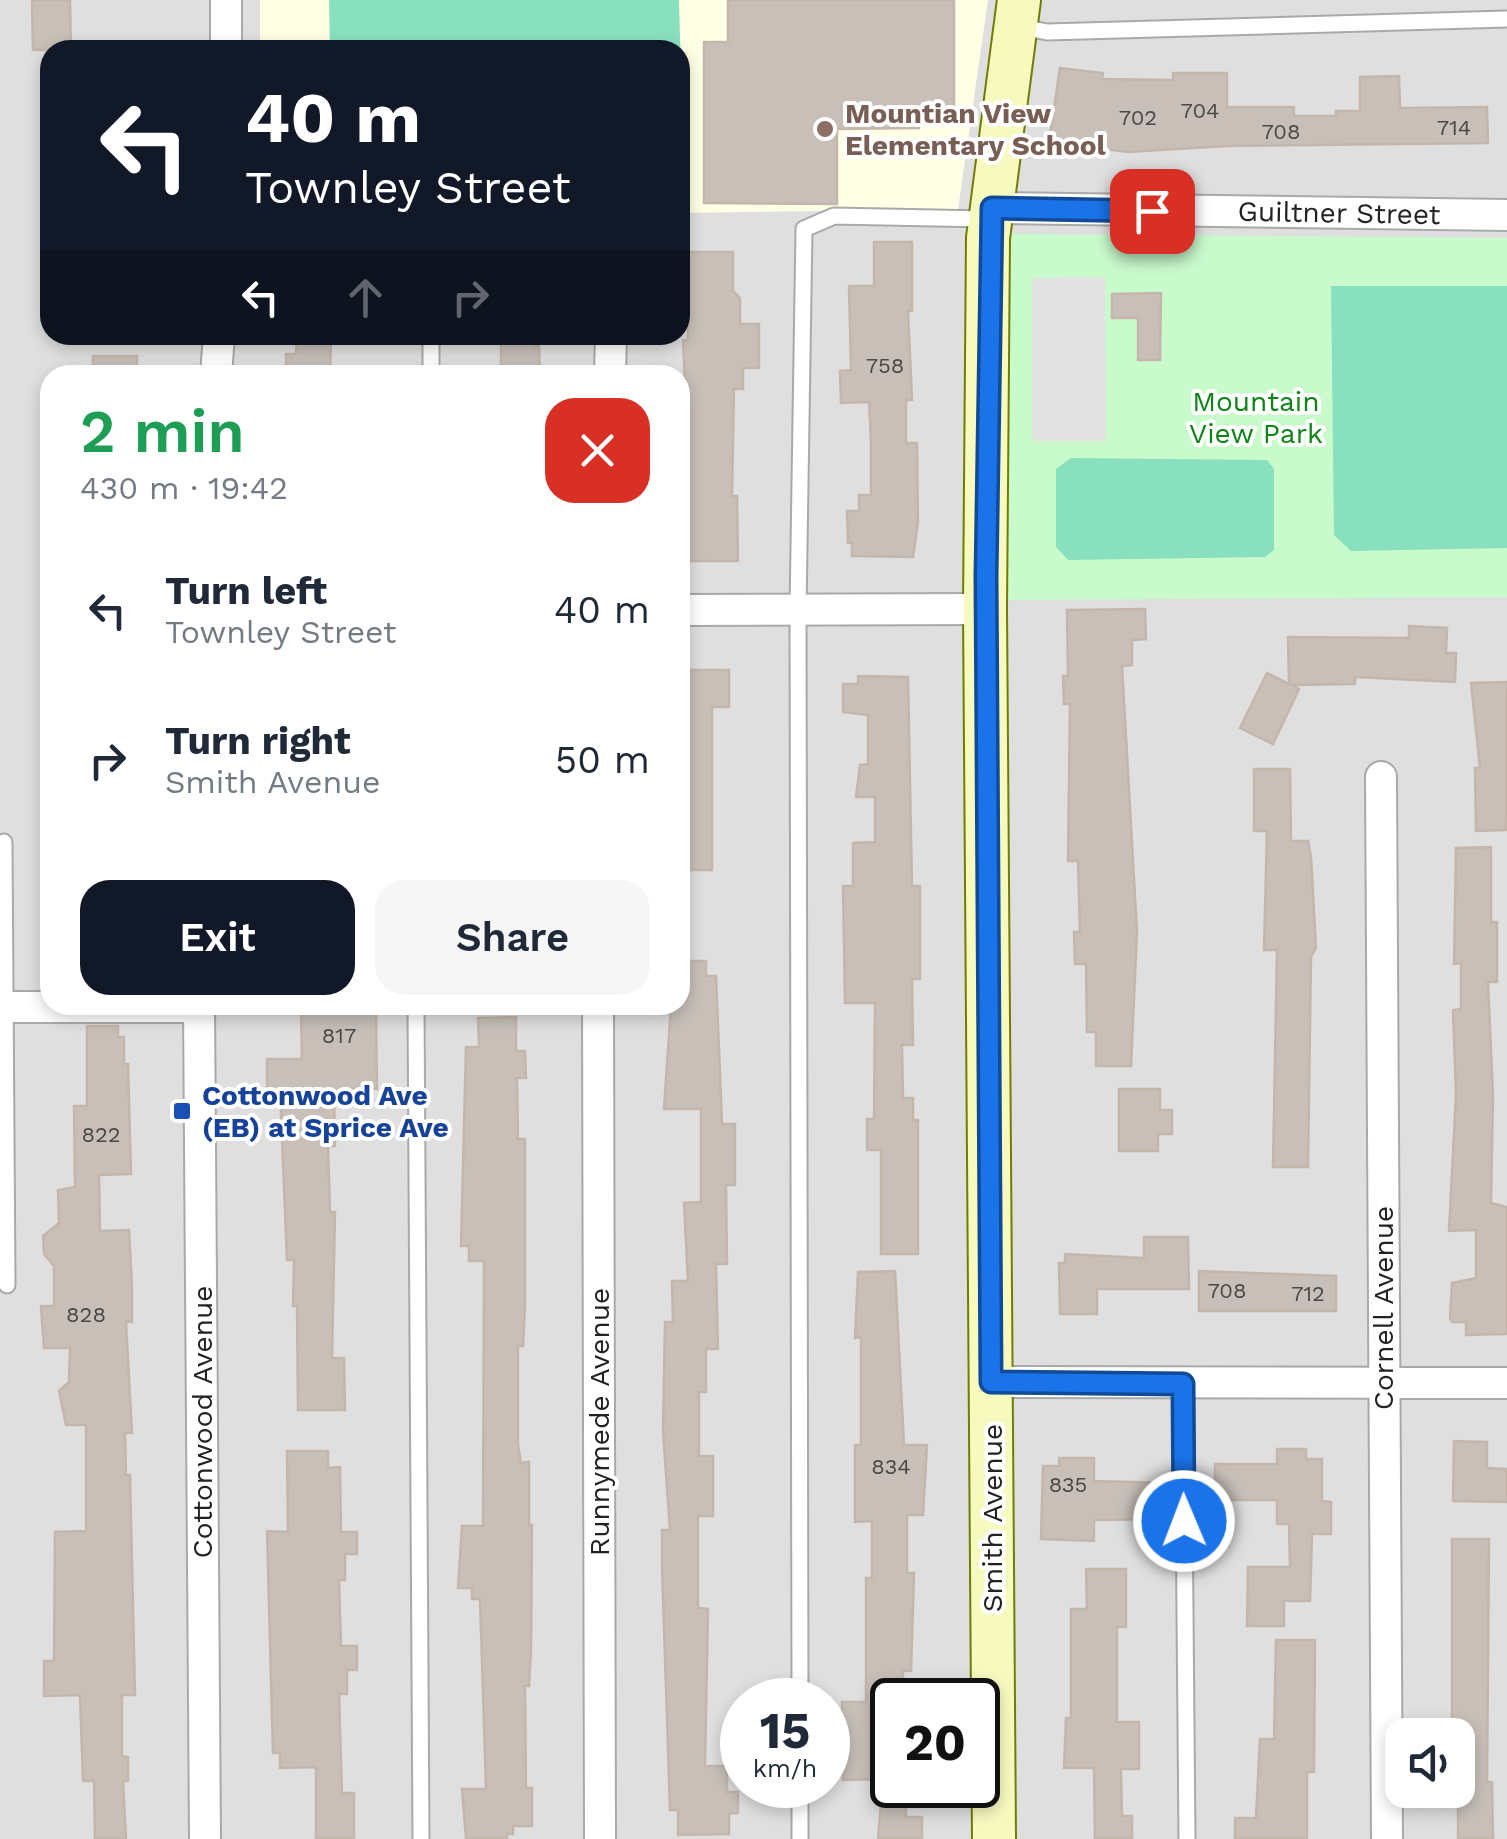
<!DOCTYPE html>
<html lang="en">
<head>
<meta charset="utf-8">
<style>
	body { margin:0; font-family:"Work Sans",sans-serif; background:#f6f6f7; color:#1f2937; height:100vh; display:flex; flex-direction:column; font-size:38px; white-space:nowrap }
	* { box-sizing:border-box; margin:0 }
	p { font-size:32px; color:#747a83 }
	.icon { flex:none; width:55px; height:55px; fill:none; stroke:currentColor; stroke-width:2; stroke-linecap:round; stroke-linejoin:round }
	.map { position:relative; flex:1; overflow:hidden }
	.side { position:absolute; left:40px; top:365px; width:650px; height:650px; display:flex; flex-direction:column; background:#fff; border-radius:30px; box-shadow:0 5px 15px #0003 }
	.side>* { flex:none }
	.top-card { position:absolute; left:40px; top:40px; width:650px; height:305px; border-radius:30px; box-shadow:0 5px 15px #0003; background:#111827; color:#fff; overflow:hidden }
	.tools { position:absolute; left:1385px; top:1718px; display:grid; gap:20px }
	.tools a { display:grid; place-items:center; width:90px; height:90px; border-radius:20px; background:#fff; box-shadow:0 5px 15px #0003; font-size:50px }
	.speed { position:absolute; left:720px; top:1678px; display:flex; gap:20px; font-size:50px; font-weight:700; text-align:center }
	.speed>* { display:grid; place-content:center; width:130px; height:130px; border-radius:50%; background:#fff; box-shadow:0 5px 15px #0003; line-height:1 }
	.speed small { font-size:25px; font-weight:400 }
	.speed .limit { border:5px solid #111; border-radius:15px; background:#fff; color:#111 }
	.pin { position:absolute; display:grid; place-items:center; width:85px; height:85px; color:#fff; margin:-42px; border-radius:20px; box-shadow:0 5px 15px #0006 }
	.me { position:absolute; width:110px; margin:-55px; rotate:359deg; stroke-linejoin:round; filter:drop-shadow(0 0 8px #0008) }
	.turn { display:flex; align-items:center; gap:35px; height:210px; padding:0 40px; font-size:45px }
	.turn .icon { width:130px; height:130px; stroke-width:2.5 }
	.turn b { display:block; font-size:70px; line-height:85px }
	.lanes { display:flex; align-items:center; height:95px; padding:0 40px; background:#0003; justify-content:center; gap:50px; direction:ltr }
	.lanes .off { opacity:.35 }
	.round { display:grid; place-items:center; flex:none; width:105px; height:105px; border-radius:30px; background:#f6f6f7 }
	.head { display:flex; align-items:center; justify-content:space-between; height:170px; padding:0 40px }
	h1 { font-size:60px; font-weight:600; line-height:75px; color:#1e9e55 }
	.button { display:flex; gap:20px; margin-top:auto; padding:20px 40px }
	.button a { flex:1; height:115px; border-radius:30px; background:#111827; color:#fff; font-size:40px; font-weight:600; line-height:115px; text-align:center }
	.button a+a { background:#f6f6f7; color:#1f2937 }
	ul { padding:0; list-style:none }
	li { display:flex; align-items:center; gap:30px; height:150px; padding:0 40px }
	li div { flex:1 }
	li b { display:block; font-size:38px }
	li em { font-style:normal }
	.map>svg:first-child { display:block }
</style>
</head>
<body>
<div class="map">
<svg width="1507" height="1839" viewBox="0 0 1507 1839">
	<rect width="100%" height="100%" fill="#f2efe9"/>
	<path fill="#e0dfdf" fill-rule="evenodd" d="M0 0H1507V1839H0ZM50 50H680V335H50ZM50 375H680V1005H50ZM742 1700H828V1785H742ZM892 1700H978V1785H892ZM1402 1735H1458V1790H1402Z"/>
	<path fill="#ffffe5" d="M260 0H988L958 209 680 213V50H260Z"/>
	<path fill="#c8facc" d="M1007 234 1507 238V597L1006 600Z"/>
	<path fill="#88e0be" d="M329 0H679L684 184H680V50H330Z
		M1331 286H1507V548L1351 551 1334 535Z
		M1071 458 1267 460 1274 469V550L1265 557 1068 560 1056 547V469Z"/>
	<path fill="#e2e2e2" d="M1105 277 1106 441H1032V278Z"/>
	<path fill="#c7bfb8" stroke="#c4b6ab" stroke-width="2.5" d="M32 0H70L71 50H33Z
		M728 0H954V110L919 111V128L837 129V204L704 203V42H728Z
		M1060 68 1103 73 1102 79 1173 80V73H1227V107H1294V116H1336V111H1360V77L1399 76 1400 108 1487 107 1488 143 1227 146 1128 152 1049 142Z
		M874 242H912V311H908L912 400H906V443H917L918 522 913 557 852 556V543H848L847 511H859V495H871V441L869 402 841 403 840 371 851 370 849 286H874Z
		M685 252H733V291L740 298V324H759V368H743V389H734L732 496H737L738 561H681L687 432 683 340H688L687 308 682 292Z
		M1161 293 1160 360H1138V318H1112V294Z
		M297 335H331L330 375H286V354H296Z
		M501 335H534V346L539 345 540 372 501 375Z
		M93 356H137V375H93Z
		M1145 609 1146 639 1132 640V665L1122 666 1137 932 1131 1066H1096V1032H1087L1086 964H1075L1074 932H1080L1078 861H1068L1070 704H1064L1063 676H1068L1067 610Z
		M1409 626 1447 628 1446 653H1456L1455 682 1355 677V684L1292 685 1299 689 1273 744 1240 728 1267 673 1289 684 1288 637 1409 638Z
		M680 670H729V707H712V870H680Z
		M858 676 908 677 912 886H920V979H912L913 1045H902L903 1098H913V1120H918V1254H881V1150H867V1119H874L875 1003H845L843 886H853V843L875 842V797H856L860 765 868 764V715L843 712V684H858Z
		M1507 682 1506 830 1476 831 1475 768H1480L1471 683Z
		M1254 769H1290L1291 841H1308L1311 857 1316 948 1311 957 1308 1167H1273L1277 950H1264L1267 831H1254Z
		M1491 847V922H1497V982H1488L1493 1095 1491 1203 1507 1207V1334L1466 1335V1322H1452L1450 1318 1452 1283 1476 1278V1230L1449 1231 1456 1095 1453 1010 1461 1009V963L1454 964 1456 848Z
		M680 961H706V976H716L722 1124H735V1185H726L727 1264H716L718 1349H706V1392H699V1456H713V1516H698V1608L708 1609 705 1766H727V1792H738V1813L729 1814V1834L678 1835V1810H670L662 1565V1530H670L663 1431 665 1322H673L672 1281H688L684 1203 701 1202V1109H664L671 1005H680Z
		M376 1010 377 1089H334L335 1146H328L330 1212H335L332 1358H344L345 1410H298L297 1306H293L294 1260H287L280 1090H267V1059H302L301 1012Z
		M516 1017V1051H525L526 1078H517L518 1139H525V1307L523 1346H518V1445L521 1463 529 1462V1525H532L531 1651 529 1686H525L526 1788H532V1826H513V1834H507V1839H466L462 1789H486L480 1599H472V1588H458L462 1526H483L484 1261H469V1246H461L466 1047H479L478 1018Z
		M87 1026H118V1037H124V1064H128L131 1174 99 1175 100 1231 129 1230 132 1286V1322L126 1321 132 1433H125L126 1475H130L135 1695H122V1756L128 1757V1781H123L126 1839H95L94 1781H83L80 1695 44 1696V1661H54L55 1532 86 1531V1425H66L59 1391 69 1382 70 1348H44L41 1306H54V1266L44 1254 43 1236 59 1223 58 1190 75 1187 74 1106H87Z
		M1119 1089H1160V1110H1172V1134H1158V1151H1119Z
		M1144 1237H1188L1189 1289H1097V1314H1060L1059 1263H1065V1254L1144 1258Z
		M895 1271 904 1445H927L923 1515H907V1573H914L911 1671H903V1688L892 1689V1779L843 1780 842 1702H866V1578H872V1521L855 1522V1445H861V1337L855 1338 858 1272Z
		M1199 1271 1336 1276V1311H1199Z
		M1454 1441 1487 1442V1468L1507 1469V1502L1453 1501Z
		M1277 1449H1306V1459H1322V1501L1331 1502V1534H1312L1310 1601H1284V1626H1247L1248 1567H1290L1289 1524H1277V1500H1215V1464H1277Z
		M287 1451H328V1468L340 1467 341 1532H357V1554H345V1580H339L341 1646H357V1670H347V1694H339L342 1793H354V1839H316V1767L280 1768V1753H273L267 1531 288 1532Z
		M1059 1458H1094V1481L1166 1483V1519L1094 1520V1541L1041 1539 1043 1466H1059Z
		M1452 1539H1489L1487 1782H1492L1493 1839H1458V1735H1452Z
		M1086 1569H1126V1627H1117V1722H1139V1769H1121L1122 1816H1132V1839H1095L1094 1768H1064L1066 1718H1071V1609H1087Z
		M1276 1640H1315L1314 1772H1307V1839H1235V1818H1256L1260 1739H1274Z
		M882 1792H906V1817H922V1839H878Z"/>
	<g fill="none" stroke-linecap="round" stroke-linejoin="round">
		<g stroke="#a9a9a9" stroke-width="19">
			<path id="lane" d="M1017 26 1047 32 1507 19
				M431 335V375
				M4 842 7 1285
				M416 1005 421 1839
				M1183 1384 1187 1839
				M800 1700 798 610 804 229 834 216 986 219
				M800 1785V1839"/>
		</g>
		<g stroke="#a9a9a9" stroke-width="34">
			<path id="street" d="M226 50V0
				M991 208 1507 215
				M216 375 219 335
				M610 375 611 335
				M680 610 985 609
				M1381 777 1387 1839
				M199 1005 205 1839
				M598 1005 600 1839
				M0 1007H199
				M991 1382 1507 1383"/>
		</g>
		<g stroke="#707d05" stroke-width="46">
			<path id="secondary" d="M994 1839 985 609 988 238 1019 0"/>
		</g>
		<use href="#lane" stroke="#fff" stroke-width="15"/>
		<use href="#street" stroke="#fff" stroke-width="30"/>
		<use href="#secondary" stroke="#f7fabf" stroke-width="42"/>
	</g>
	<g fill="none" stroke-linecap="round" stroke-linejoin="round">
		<g stroke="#114b97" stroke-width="25">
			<path id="route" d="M1152 211 992 208 986 576 991 1382 1183 1384 1184 1521"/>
		</g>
		<use href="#route" stroke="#1a73e8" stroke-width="18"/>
	</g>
	<circle fill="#8d6e63" stroke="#fff" stroke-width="4" cx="825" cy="129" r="10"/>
	<rect fill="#1a4fb4" stroke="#fff" stroke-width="4" x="172" y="1101" width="20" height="20" rx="5"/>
	<g text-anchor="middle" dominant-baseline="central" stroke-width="8" stroke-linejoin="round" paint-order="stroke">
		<g font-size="22" fill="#4b4948">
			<text x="1200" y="110">704</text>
			<text x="1138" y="117">702</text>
			<text x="1454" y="127">714</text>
			<text x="1281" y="131">708</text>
			<text x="885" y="365">758</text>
			<text x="339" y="1035">817</text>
			<text x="101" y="1134">822</text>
			<text x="1227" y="1290">708</text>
			<text x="1308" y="1293">712</text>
			<text x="86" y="1314">828</text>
			<text x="891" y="1466">834</text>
			<text x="1068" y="1484">835</text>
		</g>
		<g font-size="28" font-weight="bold" fill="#785e54" stroke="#fff" text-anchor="start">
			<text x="845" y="113">Mountian View<tspan x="845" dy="32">Elementary School</tspan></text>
		</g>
		<g font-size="28" fill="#222" stroke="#fff">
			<text transform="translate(1339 213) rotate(1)">Guiltner Street</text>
			<text transform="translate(1383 1308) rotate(-90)">Cornell Avenue</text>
			<text transform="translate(202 1422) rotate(-90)">Cottonwood Avenue</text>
			<text transform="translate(599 1422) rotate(-90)">Runnymede Avenue</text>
			<text transform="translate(992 1518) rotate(-90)">Smith Avenue</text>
		</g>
		<g font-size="28" fill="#0c8416" stroke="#fff">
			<text x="1256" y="401">Mountain<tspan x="1256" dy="32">View Park</tspan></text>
		</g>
		<g font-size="28" font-weight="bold" fill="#164399" stroke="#fff" text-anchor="start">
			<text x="202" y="1095">Cottonwood Ave<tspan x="202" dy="32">(EB) at Sprice Ave</tspan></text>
		</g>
	</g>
</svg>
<div class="tools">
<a><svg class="icon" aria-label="sound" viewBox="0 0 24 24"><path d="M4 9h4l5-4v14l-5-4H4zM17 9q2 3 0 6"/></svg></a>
</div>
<div class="speed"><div>15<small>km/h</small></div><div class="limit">20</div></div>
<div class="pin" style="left:1152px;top:211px;background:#d93025"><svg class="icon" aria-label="arrive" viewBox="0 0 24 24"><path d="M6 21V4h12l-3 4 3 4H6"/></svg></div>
<svg class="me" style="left:1184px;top:1521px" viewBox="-20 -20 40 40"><circle r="17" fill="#1a73e8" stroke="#fff" stroke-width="3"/><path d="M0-11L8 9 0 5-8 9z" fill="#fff"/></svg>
<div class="top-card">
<div class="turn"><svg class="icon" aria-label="left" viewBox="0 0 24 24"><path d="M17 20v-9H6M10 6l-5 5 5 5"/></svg><div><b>40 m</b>Townley Street</div></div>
<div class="lanes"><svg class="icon" aria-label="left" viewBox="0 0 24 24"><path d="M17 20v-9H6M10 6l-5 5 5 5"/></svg><svg class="icon off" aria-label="ahead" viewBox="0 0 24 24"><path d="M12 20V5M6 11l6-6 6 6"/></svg><svg class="icon off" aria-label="right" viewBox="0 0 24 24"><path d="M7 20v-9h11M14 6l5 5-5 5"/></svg></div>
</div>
<section class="side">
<div class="head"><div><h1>2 min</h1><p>430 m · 19:42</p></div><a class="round" style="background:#d93025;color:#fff"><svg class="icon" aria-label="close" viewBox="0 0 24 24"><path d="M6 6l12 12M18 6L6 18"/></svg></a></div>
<ul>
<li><svg class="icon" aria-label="left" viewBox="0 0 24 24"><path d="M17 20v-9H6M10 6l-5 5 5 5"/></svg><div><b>Turn left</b><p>Townley Street</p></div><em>40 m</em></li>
<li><svg class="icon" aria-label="right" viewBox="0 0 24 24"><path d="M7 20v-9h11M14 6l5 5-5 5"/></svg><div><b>Turn right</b><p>Smith Avenue</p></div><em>50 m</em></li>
</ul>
<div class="button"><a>Exit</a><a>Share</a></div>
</section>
</div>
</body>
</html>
